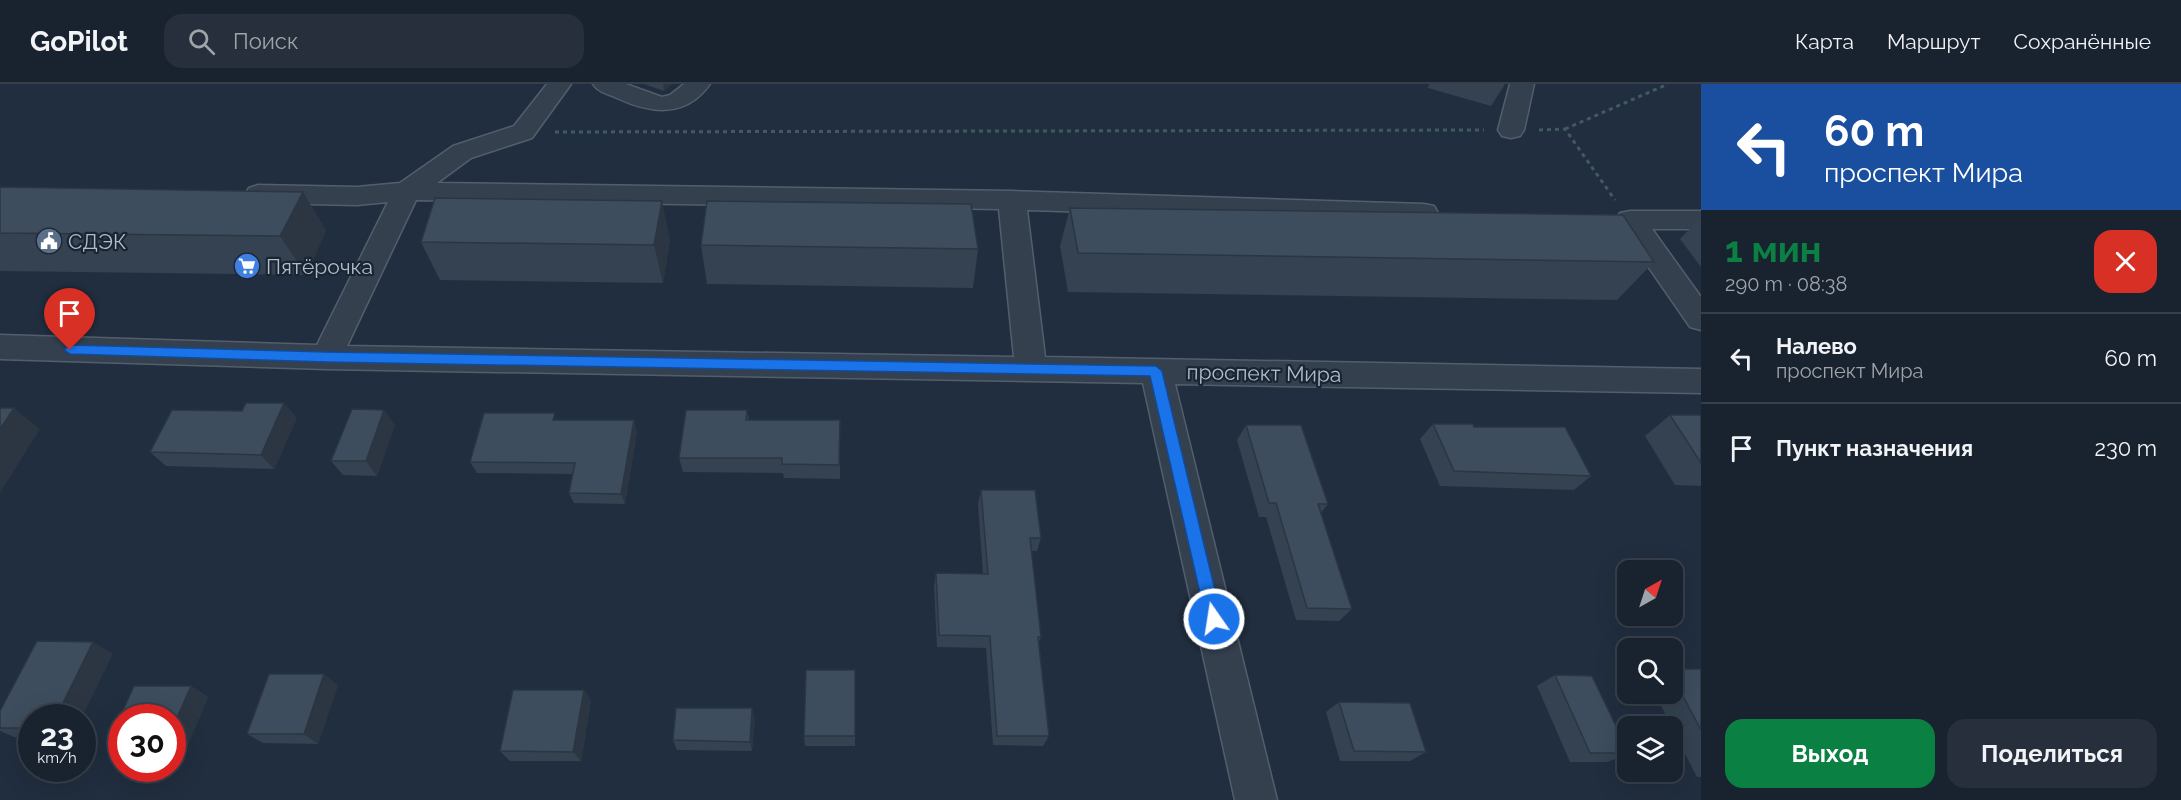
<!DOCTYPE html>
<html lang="ru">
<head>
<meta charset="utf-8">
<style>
	body { margin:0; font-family:Raleway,sans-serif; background:#262f3b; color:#f1f3f6; height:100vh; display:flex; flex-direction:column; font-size:22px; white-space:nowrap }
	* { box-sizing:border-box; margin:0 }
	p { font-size:20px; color:#9fa4aa }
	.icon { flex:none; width:33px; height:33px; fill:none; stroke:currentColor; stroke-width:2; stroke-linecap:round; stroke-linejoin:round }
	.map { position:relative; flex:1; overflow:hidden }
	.drawer { display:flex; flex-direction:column; background:#19222f; width:480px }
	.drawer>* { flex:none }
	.top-card { background:#1a4fa0; color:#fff; overflow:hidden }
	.needle { width:39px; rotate:39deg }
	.controls { position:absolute; left:1617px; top:476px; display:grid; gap:12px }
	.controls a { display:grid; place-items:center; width:66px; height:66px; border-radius:12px; background:#19222f; box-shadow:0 6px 24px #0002,0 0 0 2px #373f4b; font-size:30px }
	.speed { position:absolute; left:18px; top:620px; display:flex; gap:12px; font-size:30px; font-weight:700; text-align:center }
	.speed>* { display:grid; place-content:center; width:78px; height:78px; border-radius:50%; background:#19222f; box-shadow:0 6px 24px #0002,0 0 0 2px #373f4b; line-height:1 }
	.speed small { font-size:15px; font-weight:400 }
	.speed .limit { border:9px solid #d22; background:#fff; color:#111 }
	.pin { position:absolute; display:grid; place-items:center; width:51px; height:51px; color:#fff; margin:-62px -26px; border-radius:50% 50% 50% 0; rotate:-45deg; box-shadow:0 0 6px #0007 }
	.pin .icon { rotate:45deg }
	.me { position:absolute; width:66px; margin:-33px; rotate:347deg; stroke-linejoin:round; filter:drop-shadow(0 0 4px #0008) }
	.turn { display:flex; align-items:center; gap:21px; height:126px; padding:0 24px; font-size:27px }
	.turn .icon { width:78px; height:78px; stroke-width:2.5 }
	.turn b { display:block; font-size:42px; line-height:51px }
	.round { display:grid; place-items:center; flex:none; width:63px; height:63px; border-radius:18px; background:#262f3b }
	.headline { display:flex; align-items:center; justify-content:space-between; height:102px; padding:0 24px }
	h1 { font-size:36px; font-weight:700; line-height:45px; color:#0b8043 }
	.button { display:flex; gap:12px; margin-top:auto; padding:12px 24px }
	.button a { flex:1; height:69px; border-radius:18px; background:#0b8043; color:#fff; font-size:24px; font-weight:700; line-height:69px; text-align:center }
	.button a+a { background:#262f3b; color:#f1f3f6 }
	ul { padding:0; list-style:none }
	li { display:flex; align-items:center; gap:18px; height:90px; padding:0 24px; border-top:2px solid #373f4b }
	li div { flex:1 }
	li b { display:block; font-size:22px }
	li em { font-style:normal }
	header { display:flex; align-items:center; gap:36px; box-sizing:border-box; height:84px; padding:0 30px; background:#19222f; border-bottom:2px solid #373f4b }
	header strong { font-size:28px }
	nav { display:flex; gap:33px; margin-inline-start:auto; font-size:21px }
	.search { width:420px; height:54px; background:#262f3b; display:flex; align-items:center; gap:15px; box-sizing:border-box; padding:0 21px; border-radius:18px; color:#9fa4aa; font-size:22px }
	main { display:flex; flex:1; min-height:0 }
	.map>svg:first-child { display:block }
</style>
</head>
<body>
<header>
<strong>GoPilot</strong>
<div class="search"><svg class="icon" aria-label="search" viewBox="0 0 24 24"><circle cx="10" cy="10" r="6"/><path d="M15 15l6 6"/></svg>Поиск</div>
<nav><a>Карта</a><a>Маршрут</a><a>Сохранённые</a></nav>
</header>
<main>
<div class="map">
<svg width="1701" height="716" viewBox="0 0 1701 716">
	<rect width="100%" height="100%" fill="#212e3f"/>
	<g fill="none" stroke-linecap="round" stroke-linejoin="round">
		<g stroke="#535e6d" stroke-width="3">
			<path id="minor" d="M547 0H571L532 54 471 74 437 99 1012 107 1424 120 1434 122 1438 129 1434 136 1424 138 1027 126 1045 273 1701 285V309L1175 300 1277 716H1235L1143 299 326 285 0 275V251L317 261 388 118 357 121 258 119 249 116 245 110 249 104 258 101 357 103 400 99 453 62 514 42ZM416 116 999 125 1014 273 347 262Z
				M593 0H626L662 13 670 11 684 0H710C686 34 651 30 617 14 608 10 598 8 593 0Z
				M1510 0H1534L1524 46 1520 52 1511 54 1502 52 1498 46Z
				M1630 127H1701V145H1652L1701 213V246L1690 243 1616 136 1620 129Z"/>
		</g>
		<path stroke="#415a5d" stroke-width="3" stroke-dasharray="4 4" stroke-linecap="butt" d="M1565 45 1668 0
			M1539 46 1565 45 1615 116
			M555 48 1484 46"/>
		<use href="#minor" fill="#35404f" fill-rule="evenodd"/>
	</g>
	<path fill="#344251" d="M644 0H672L664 7Z
		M1429 0H1505L1491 22 1428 4Z
		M0 103 303 108 326 147 306 191 0 187Z
		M1070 124 1654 178 1617 216 1068 208 1060 162Z
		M1701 133V183L1680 155Z
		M670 156 663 199 440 196 421 158Z
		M701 161 978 165 973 204 707 200Z
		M747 326 749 336H840V395L784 394 783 389 683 388 679 374Z
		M1670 331H1701V402L1675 401 1645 352Z
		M297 334 274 385 166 382 150 368Z
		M558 336 637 348 625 420 574 419 569 409 573 390 477 389 470 378Z
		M1433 340 1474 343 1591 392 1574 406 1440 402 1420 355Z
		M395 341 377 392 343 391 331 377Z
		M1246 341 1328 420 1321 429 1352 525 1339 537 1296 536 1266 433H1259L1237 356Z
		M981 406 1041 454 1037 467H1031L1041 553 1039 558 1049 652 1043 662 993 661 986 564 937 563 934 502 936 489 983 490 978 420Z
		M113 570 32 633V654L14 653 0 647V627Z
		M1672 585H1701V693H1697L1672 645V642H1671L1655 609H1672Z
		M855 586V662H805L804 652Z
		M1555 591 1628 667V670L1607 678H1570L1537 602Z
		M338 601 318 660 263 659 247 650Z
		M134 602H191L208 613 187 663H172V633H122V658L111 653Z
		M584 606 591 617 581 677H510L500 667Z
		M1339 618 1426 668 1410 677H1340L1326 628Z
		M755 635 752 667 677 666 673 656Z"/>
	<path fill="#2b3642" d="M663 0H672L664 7Z
		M303 108 326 147 306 191 280 152Z
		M662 117 670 156 663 199 654 161Z
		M284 319 297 334 274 385 261 371Z
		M14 324 40 345 0 409V345Z
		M384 326 395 341 377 392 366 377Z
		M634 336 637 348 625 420 621 410Z
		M93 558 113 570 82 633H56Z
		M324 590 338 601 318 660 304 650Z
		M191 602 208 613 187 663 172 655V645Z
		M584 606 591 617 581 677 573 668Z
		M752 624 755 635 752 667 750 658Z"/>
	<path fill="#3d4d5e" stroke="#2b3642" stroke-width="1.5" d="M0 103 303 108 280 152 0 149Z
		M435 114 662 117 654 161 421 158Z
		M707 117 971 120 978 165 701 161Z
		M1070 124 1623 131 1654 178 1078 169Z
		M246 319H284L261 371 150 368 172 326 242 327Z
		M0 324H14L0 345Z
		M352 325 384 326 366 377H331Z
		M686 326H747L746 336H840L839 381 782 380V374H679Z
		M484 329H555L553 336H634L621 410 569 409 575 379 470 378Z
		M1670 331H1701V379Z
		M1433 340H1473L1474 343H1565L1591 392 1454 387Z
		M1246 341H1301L1328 420H1318L1352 525 1307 524 1276 419H1269Z
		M981 406H1035L1041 454H1030L1041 553H1038L1049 652H997L990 552 939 551 936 489 988 490Z
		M37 557 93 558 56 633H32V644H0V627Z
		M1672 585H1701V646L1672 591Z
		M806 586H855V652H804Z
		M269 590H324L304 650H247Z
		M1555 591 1592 592 1628 667V669H1590Z
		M134 602H191L172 645V633H122V653H111Z
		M513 606H584L573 668 500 667Z
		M1339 618 1410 619 1426 668 1354 667Z
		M676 624H752L750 658 673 656Z"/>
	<path fill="#1a73e8" stroke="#114b97" stroke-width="1.5" d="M70 261 326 268 1156 282 1162 287 1222 535 1219 540 1214 543 1208 540 1206 535 1150 292 326 278 70 270 64 266Z"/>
	<defs>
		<g id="civic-disc" transform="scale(1.35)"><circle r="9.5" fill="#5c6f8a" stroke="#1a2534"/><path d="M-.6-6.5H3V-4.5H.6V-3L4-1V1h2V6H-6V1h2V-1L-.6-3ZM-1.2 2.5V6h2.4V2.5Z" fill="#fff"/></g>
		<g id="supermarket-disc" transform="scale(1.35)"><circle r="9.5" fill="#3f7fe0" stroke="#1a2534"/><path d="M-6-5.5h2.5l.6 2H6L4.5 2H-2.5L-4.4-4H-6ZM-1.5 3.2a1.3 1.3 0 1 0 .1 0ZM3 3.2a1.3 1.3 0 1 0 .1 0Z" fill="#fff"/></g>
	</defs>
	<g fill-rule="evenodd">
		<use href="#civic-disc" x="49" y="157"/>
		<use href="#supermarket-disc" x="247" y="182"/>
	</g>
	<g text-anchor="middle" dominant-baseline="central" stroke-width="4.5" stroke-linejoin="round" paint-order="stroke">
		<g font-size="21" fill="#b1bbca" stroke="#1a2534" text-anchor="start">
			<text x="68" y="157">СДЭК</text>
			<text x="266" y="182">Пятёрочка</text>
		</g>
		<g font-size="21" fill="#b1bbca" stroke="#1a2534">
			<text transform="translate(1264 289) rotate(1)">проспект Мира</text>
		</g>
	</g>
</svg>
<div class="controls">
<a><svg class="needle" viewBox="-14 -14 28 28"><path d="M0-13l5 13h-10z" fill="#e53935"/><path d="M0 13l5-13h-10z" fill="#9fa4aa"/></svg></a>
<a><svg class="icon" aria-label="search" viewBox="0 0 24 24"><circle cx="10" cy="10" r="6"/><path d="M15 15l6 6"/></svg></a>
<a><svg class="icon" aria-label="layers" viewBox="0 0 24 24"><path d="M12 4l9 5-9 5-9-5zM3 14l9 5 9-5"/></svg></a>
</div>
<div class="speed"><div>23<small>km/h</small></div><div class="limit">30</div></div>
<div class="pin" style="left:70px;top:266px;background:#d93025"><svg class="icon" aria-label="arrive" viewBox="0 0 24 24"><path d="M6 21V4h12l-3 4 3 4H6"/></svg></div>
<svg class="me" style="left:1214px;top:535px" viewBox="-20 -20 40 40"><circle r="17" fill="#1a73e8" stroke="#fff" stroke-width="3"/><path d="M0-11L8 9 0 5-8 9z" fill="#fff"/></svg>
</div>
<section class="drawer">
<div class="top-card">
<div class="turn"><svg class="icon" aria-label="left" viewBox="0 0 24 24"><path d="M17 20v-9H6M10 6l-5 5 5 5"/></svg><div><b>60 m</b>проспект Мира</div></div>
</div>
<div class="headline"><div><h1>1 мин</h1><p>290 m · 08:38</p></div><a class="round" style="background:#d93025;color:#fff"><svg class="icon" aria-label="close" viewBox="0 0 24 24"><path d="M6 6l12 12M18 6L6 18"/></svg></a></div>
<ul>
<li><svg class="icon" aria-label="left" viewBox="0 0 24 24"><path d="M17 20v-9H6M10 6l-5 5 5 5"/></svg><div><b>Налево</b><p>проспект Мира</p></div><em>60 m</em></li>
<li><svg class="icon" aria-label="arrive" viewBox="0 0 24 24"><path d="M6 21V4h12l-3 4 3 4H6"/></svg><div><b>Пункт назначения</b></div><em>230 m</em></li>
</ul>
<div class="button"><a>Выход</a><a>Поделиться</a></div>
</section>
</main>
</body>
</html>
